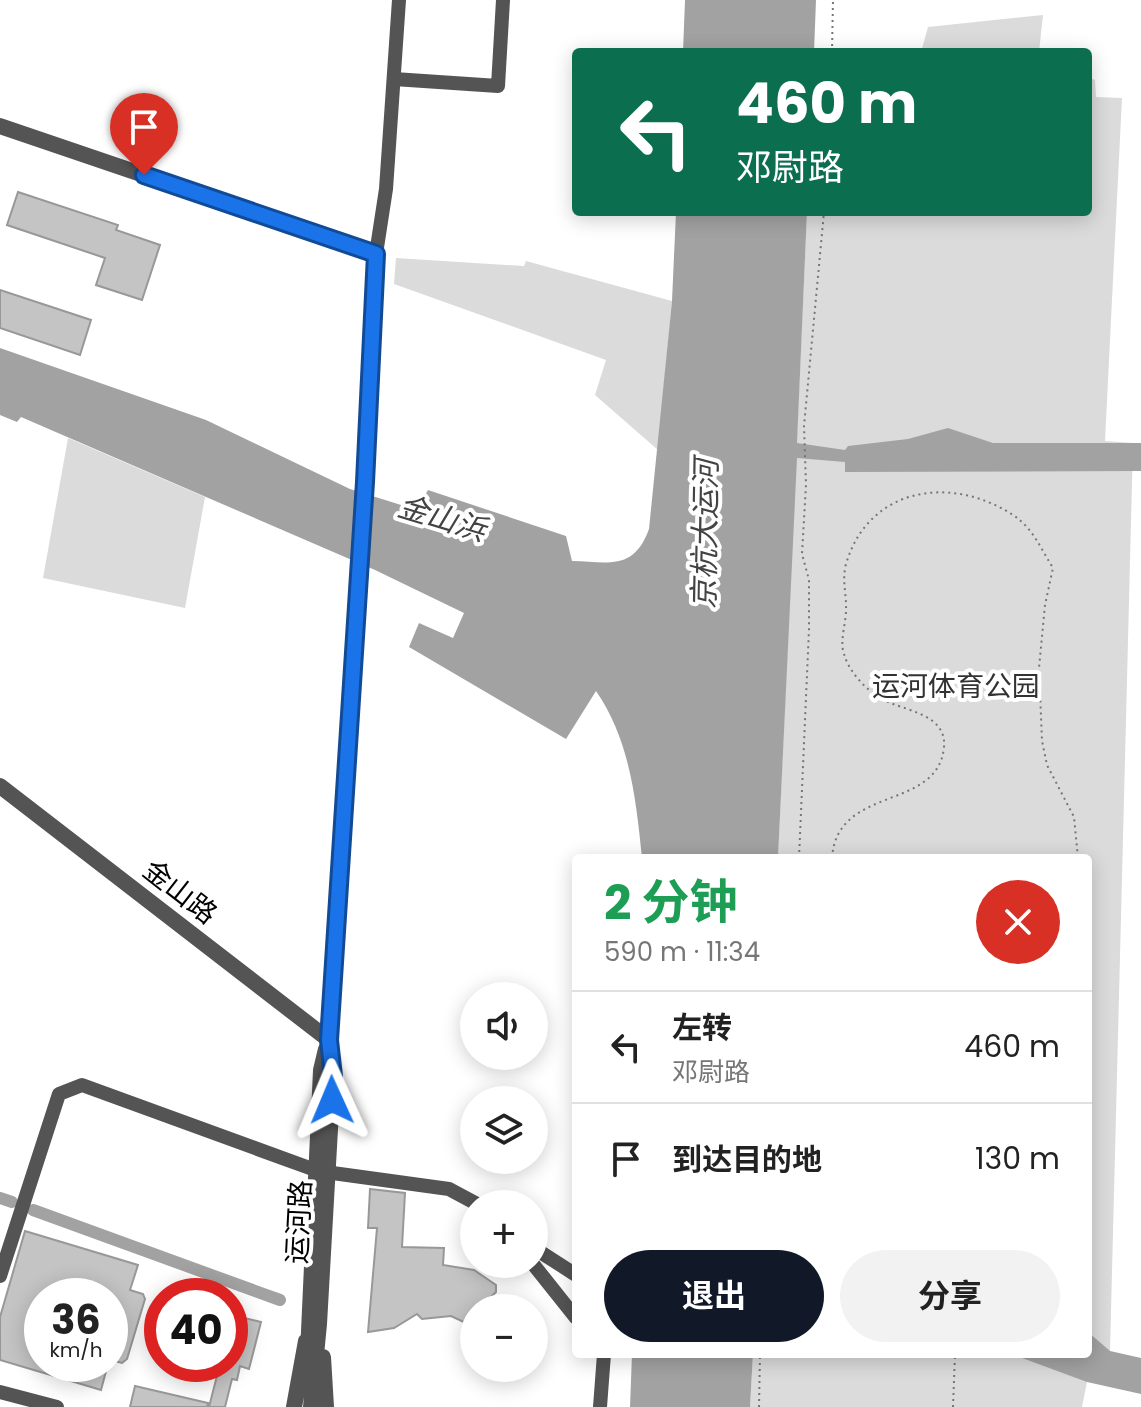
<!DOCTYPE html>
<html lang="zh">
<head>
<meta charset="utf-8">
<style>
	body { margin:0; font-family:Poppins,"Noto Sans SC",sans-serif; background:#f2f2f2; color:#222; height:100vh; display:flex; flex-direction:column; font-size:30px; white-space:nowrap }
	* { box-sizing:border-box; margin:0 }
	p { font-size:26px; color:#767676 }
	.icon { flex:none; width:44px; height:44px; fill:none; stroke:currentColor; stroke-width:2; stroke-linecap:round; stroke-linejoin:round }
	.map { position:relative; flex:1; overflow:hidden }
	.panel { position:absolute; left:572px; top:854px; width:520px; height:504px; display:flex; flex-direction:column; background:#fff; border-radius:8px; box-shadow:0 4px 20px #0003 }
	.panel>* { flex:none }
	.top-card { position:absolute; left:572px; top:48px; width:520px; height:168px; border-radius:8px; box-shadow:0 4px 20px #0003; background:#0b6e4f; color:#fff; overflow:hidden }
	.fabs { position:absolute; left:460px; top:982px; display:grid; gap:16px }
	.fabs a { display:grid; place-items:center; width:88px; height:88px; border-radius:50%; background:#fff; box-shadow:0 4px 20px #0003; font-size:40px }
	.speed { position:absolute; left:24px; top:1278px; display:flex; gap:16px; font-size:40px; font-weight:700; text-align:center }
	.speed>* { display:grid; place-content:center; width:104px; height:104px; border-radius:50%; background:#fff; box-shadow:0 4px 20px #0003; line-height:1 }
	.speed small { font-size:20px; font-weight:400 }
	.speed .limit { border:12px solid #d22; background:#fff; color:#111 }
	.pin { position:absolute; display:grid; place-items:center; width:68px; height:68px; color:#fff; margin:-82px -34px; border-radius:50% 50% 50% 0; rotate:-45deg; box-shadow:0 0 8px #0007 }
	.pin .icon { rotate:45deg }
	.me { position:absolute; width:88px; margin:-44px; rotate:359deg; stroke-linejoin:round; filter:drop-shadow(0 0 6px #0008) }
	.turn { display:flex; align-items:center; gap:28px; height:168px; padding:0 32px; font-size:36px }
	.turn .icon { width:104px; height:104px; stroke-width:2.5 }
	.turn b { display:block; font-size:56px; line-height:68px }
	.round { display:grid; place-items:center; flex:none; width:84px; height:84px; border-radius:42px; background:#f2f2f2 }
	.overview { display:flex; align-items:center; justify-content:space-between; height:136px; padding:0 32px }
	h1 { font-size:48px; font-weight:700; line-height:60px; color:#1e9e55 }
	.button { display:flex; gap:16px; margin-top:auto; padding:16px 32px }
	.button a { flex:1; height:92px; border-radius:48px; background:#111827; color:#fff; font-size:32px; font-weight:700; line-height:92px; text-align:center }
	.button a+a { background:#f2f2f2; color:#222 }
	ul { padding:0; list-style:none }
	li { display:flex; align-items:center; gap:24px; height:112px; padding:0 32px; border-top:2px solid #e0e0e0 }
	li div { flex:1 }
	li b { display:block; font-size:30px }
	li em { font-style:normal }
	.map>svg:first-child { display:block }
</style>
</head>
<body>
<div class="map">
<svg width="1141" height="1407" viewBox="0 0 1141 1407">
	<rect width="100%" height="100%" fill="#fff"/>
	<path fill="#dbdbdb" d="M1043 15 1039 52H921L928 27Z
		M1088 77 1095 80 1096 97 1122 98 1105 441 1133 443 1110 1351 1087 1382 1082 1407H750L753 1354H1088V858H778L807 212H1088Z
		M396 258 524 266 526 261 672 301 658 450 595 395 606 360 394 284Z
		M68 438 205 497 185 608 43 578Z"/>
	<path fill="#a2a2a2" d="M685 0H816L814 52H683Z
		M676 212H807L797 443 845 450 848 446 908 439 948 428 993 443H1141V471L845 472V462L797 458 778 858H642C636 800 630 740 596 691L566 739 409 647 419 623 453 638 464 613 375 570 21 417 17 422 0 415V348L206 420 350 489 417 510 428 490 566 536 572 561C608 562 634 571 649 529L672 301Z
		M1088 1332 1110 1351 1141 1358V1394L1087 1382 1011 1354H1088Z
		M632 1354H753L750 1407H630Z"/>
	<g fill="none" stroke-linecap="round" stroke-linejoin="round">
		<path stroke="#a2a2a2" stroke-width="12" d="M0 1198 12 1202
			M33 1210 280 1300"/>
	</g>
	<path fill="#c4c4c4" stroke="#989898" stroke-width="2" d="M18 192 118 225 116 230 160 245 142 300 96 285 105 258 7 225Z
		M0 290 91 320 80 355 0 328Z
		M370 1189 405 1193 402 1247 444 1248 443 1265 474 1270 496 1285V1292L480 1308H474V1315L466 1323 451 1316 422 1319 417 1314 394 1328 368 1332 377 1228H368Z
		M25 1231 138 1265 130 1290 143 1294 145 1299 127 1359 122 1363 110 1360V1296H42V1364H108L101 1390 0 1360V1317Z
		M240 1317 261 1322 249 1369 240 1366 237 1380 232 1379 225 1407H209L220 1364H230V1328L236 1330Z
		M135 1386 208 1403 207 1407H130Z"/>
	<g fill="none" stroke-linecap="round" stroke-linejoin="round">
		<path stroke="#767676" stroke-width="2" stroke-dasharray="2 4" stroke-linecap="butt" d="M832 52 833 0
			M799 858 809 629V580L802 554 806 485 804 426 824 212
			M832 858C837 784 938 812 944 747 947 713 903 711 882 699 866 690 849 672 844 654 839 641 847 621 846 606 846 592 842 579 846 564 869 486 952 475 1013 515 1033 528 1041 549 1053 568L1045 605 1039 668 1042 741 1047 765 1074 817 1078 858
			M759 1407 760 1354
			M953 1407 955 1354"/>
		<path stroke="#545454" stroke-width="14" d="M394 79 498 86 503 0
			M376 254 386 189 399 0
			M534 1248 576 1275
			M533 1264 576 1318
			M0 1276 59 1094 82 1085 318 1171 449 1189 477 1204
			M0 1392 57 1407
			M600 1407 604 1354"/>
		<path stroke="#545454" stroke-width="16" d="M0 126 376 254 365 482 329 1040 333 1076 319 1324 311 1407
			M0 786 329 1040
			M308 1353 321 1070 326 1049
			M323 1357 326 1407
			M294 1407 306 1341"/>
	</g>
	<g fill="none" stroke-linecap="round" stroke-linejoin="round">
		<g stroke="#114b97" stroke-width="20">
			<path id="route" d="M144 175 376 254 365 482 329 1040 333 1076 332 1100"/>
		</g>
		<use href="#route" stroke="#1a73e8" stroke-width="14"/>
	</g>
	<g text-anchor="middle" dominant-baseline="central" stroke-width="8" stroke-linejoin="round" paint-order="stroke">
		<g font-size="28" fill="#323232" stroke="#fff">
			<text x="956" y="686">运河体育公园</text>
		</g>
		<g font-size="28" fill="#000" stroke="#fff">
			<text transform="translate(180 892) rotate(38)">金山路</text>
			<text transform="translate(299 1222) rotate(-87)">运河路</text>
		</g>
		<g font-size="30" font-style="italic" fill="#434343" stroke="#fff">
			<text transform="translate(442 518) rotate(17)">金山浜</text>
			<text transform="translate(705 534) rotate(-89)">京杭大运河</text>
		</g>
	</g>
</svg>
<div class="fabs">
<a><svg class="icon" aria-label="sound" viewBox="0 0 24 24"><path d="M4 9h4l5-4v14l-5-4H4zM17 9q2 3 0 6"/></svg></a>
<a><svg class="icon" aria-label="layers" viewBox="0 0 24 24"><path d="M12 4l9 5-9 5-9-5zM3 14l9 5 9-5"/></svg></a>
<a>+</a>
<a>−</a>
</div>
<div class="speed"><div>36<small>km/h</small></div><div class="limit">40</div></div>
<div class="pin" style="left:144px;top:175px;background:#d93025"><svg class="icon" aria-label="arrive" viewBox="0 0 24 24"><path d="M6 21V4h12l-3 4 3 4H6"/></svg></div>
<svg class="me" style="left:332px;top:1100px" viewBox="-20 -20 40 40"><path d="M0-17L14 15 0 8-14 15z" fill="#1a73e8" stroke="#fff" stroke-width="4"/></svg>
<div class="top-card">
<div class="turn"><svg class="icon" aria-label="left" viewBox="0 0 24 24"><path d="M17 20v-9H6M10 6l-5 5 5 5"/></svg><div><b>460 m</b>邓尉路</div></div>
</div>
<section class="panel">
<div class="overview"><div><h1>2 分钟</h1><p>590 m · 11:34</p></div><a class="round" style="background:#d93025;color:#fff"><svg class="icon" aria-label="close" viewBox="0 0 24 24"><path d="M6 6l12 12M18 6L6 18"/></svg></a></div>
<ul>
<li><svg class="icon" aria-label="left" viewBox="0 0 24 24"><path d="M17 20v-9H6M10 6l-5 5 5 5"/></svg><div><b>左转</b><p>邓尉路</p></div><em>460 m</em></li>
<li><svg class="icon" aria-label="arrive" viewBox="0 0 24 24"><path d="M6 21V4h12l-3 4 3 4H6"/></svg><div><b>到达目的地</b></div><em>130 m</em></li>
</ul>
<div class="button"><a>退出</a><a>分享</a></div>
</section>
</div>
</body>
</html>
